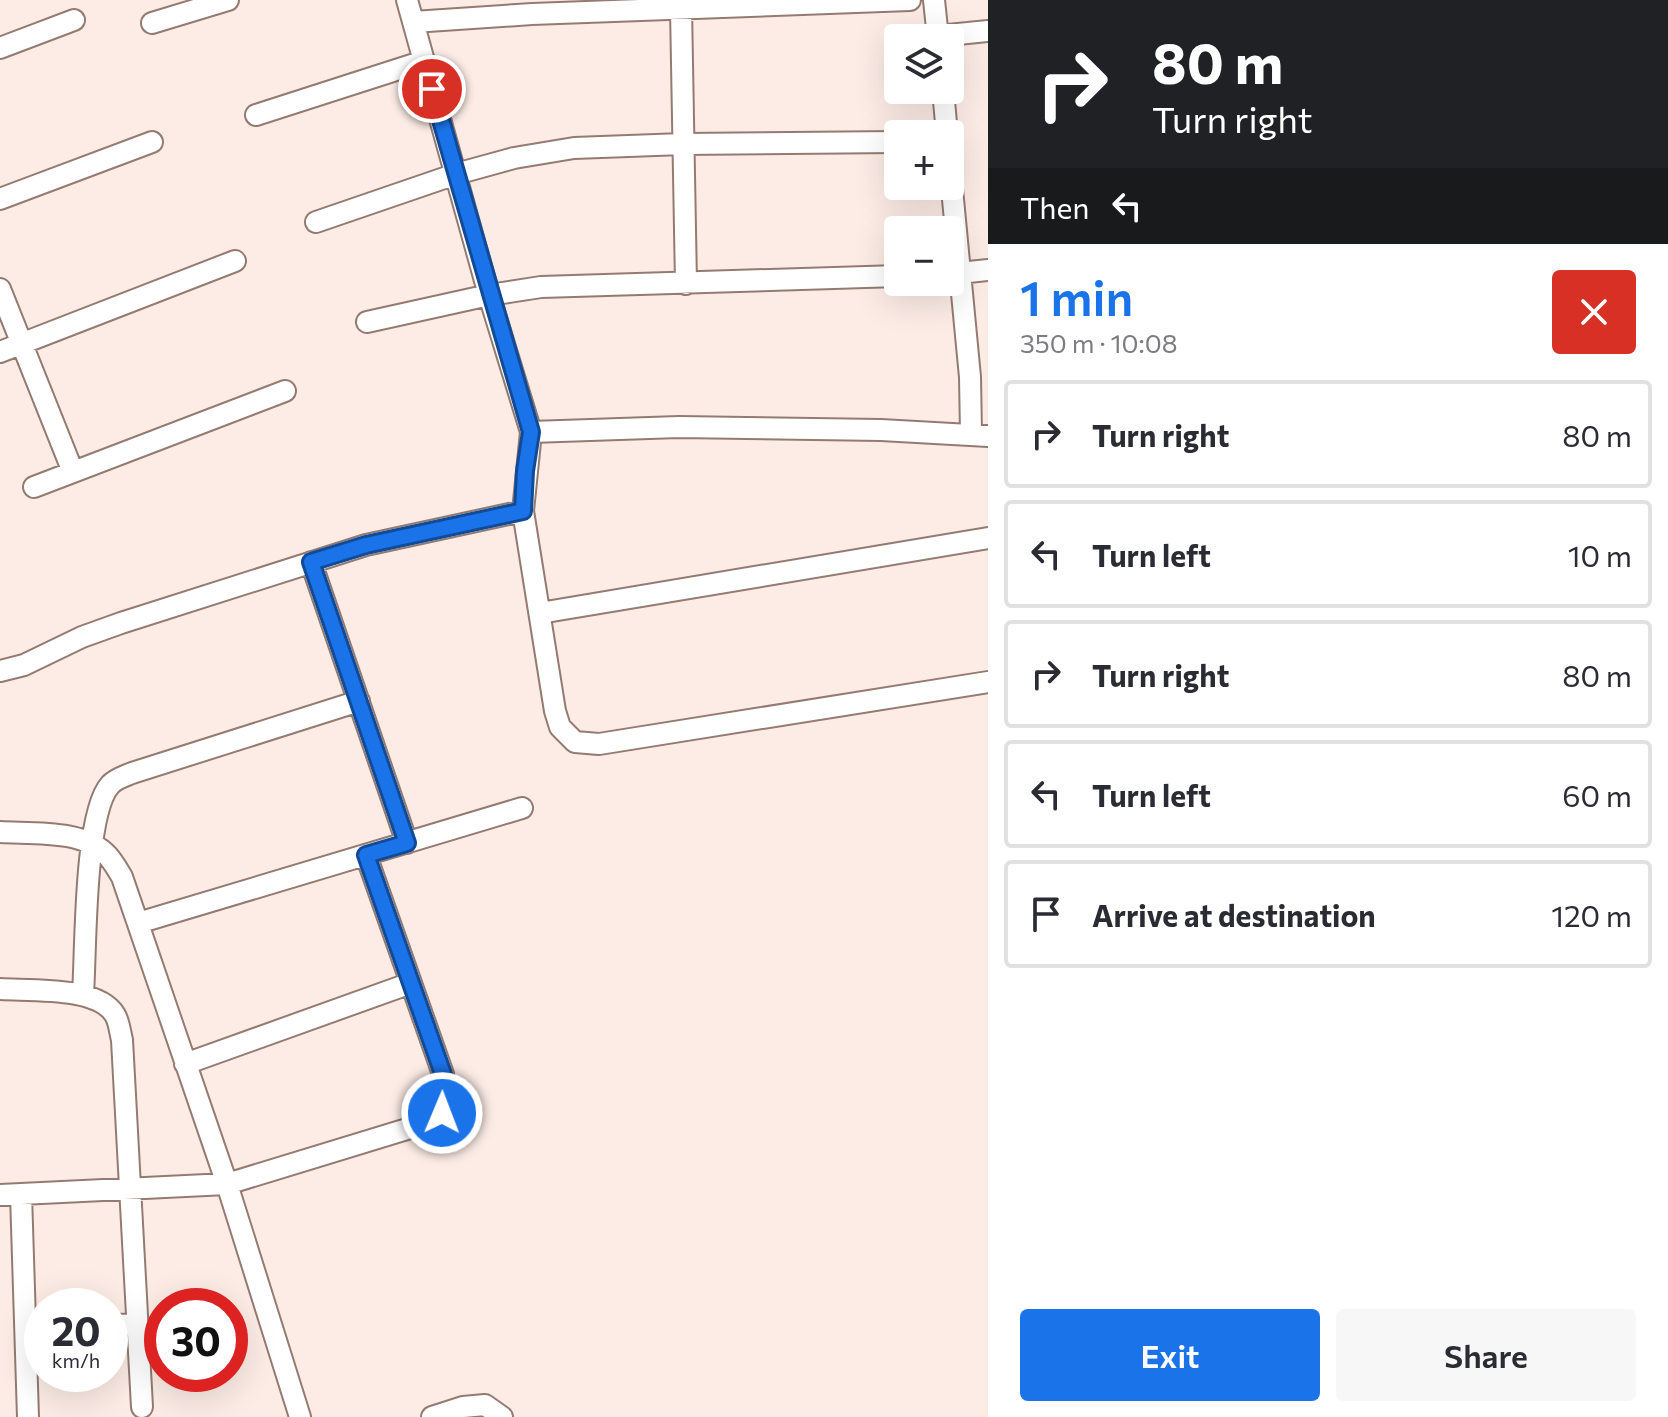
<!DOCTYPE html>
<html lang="en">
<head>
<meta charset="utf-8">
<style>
	body { margin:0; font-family:Commissioner,sans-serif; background:#f7f7f7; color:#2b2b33; height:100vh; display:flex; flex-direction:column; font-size:30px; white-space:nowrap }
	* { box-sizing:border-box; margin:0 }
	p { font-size:26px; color:#7c7c81 }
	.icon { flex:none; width:44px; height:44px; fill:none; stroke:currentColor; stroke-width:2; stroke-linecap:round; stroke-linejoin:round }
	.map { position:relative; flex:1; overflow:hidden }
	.sheet { display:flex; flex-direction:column; background:#fff; width:680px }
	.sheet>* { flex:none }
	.hud { background:#202124; color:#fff; overflow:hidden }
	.buttons { position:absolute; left:884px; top:24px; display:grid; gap:16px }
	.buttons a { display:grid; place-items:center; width:80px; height:80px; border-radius:8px; background:#fff; box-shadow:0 8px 32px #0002; font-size:40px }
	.speed { position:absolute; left:24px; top:1288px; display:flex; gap:16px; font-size:40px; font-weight:700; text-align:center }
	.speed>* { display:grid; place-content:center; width:104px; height:104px; border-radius:50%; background:#fff; box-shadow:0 8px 32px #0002; line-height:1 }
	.speed small { font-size:20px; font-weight:400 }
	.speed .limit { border:12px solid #d22; background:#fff; color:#111 }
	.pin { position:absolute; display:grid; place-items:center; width:68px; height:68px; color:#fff; margin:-34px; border:4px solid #fff; border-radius:50%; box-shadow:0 2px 8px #0007 }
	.me { position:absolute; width:88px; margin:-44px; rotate:1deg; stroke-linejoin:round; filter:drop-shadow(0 0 6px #0008) }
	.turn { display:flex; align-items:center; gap:28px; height:168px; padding:0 32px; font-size:36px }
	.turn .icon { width:104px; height:104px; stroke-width:2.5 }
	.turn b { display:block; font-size:56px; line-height:68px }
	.then { display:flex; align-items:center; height:76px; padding:0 32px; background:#0003; gap:16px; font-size:30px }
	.round { display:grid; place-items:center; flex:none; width:84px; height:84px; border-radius:8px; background:#f7f7f7 }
	.summary { display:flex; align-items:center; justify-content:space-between; height:136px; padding:0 32px }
	h1 { font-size:48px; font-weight:600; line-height:60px; color:#1a73e8 }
	.action { display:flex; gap:16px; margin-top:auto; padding:16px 32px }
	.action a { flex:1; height:92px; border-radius:8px; background:#1a73e8; color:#fff; font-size:32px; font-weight:600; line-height:92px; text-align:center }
	.action a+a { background:#f7f7f7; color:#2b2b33 }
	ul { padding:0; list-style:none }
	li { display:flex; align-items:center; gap:24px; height:108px; margin:0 16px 12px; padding:0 16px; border:4px solid #e1e1e2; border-radius:8px }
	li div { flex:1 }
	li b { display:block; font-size:30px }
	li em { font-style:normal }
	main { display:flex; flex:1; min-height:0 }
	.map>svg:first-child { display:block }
</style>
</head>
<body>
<main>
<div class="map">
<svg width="988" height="1417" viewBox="0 0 988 1417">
	<rect width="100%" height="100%" fill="#fdece6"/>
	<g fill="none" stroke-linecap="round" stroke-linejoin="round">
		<g stroke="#947b72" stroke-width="24">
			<path id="minor" d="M407 0 489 295 531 432 523 511 555 711 560 727 575 742 599 744 988 682
				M934 0 938 38
				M681 8 686 284
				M413 22 532 14 910 0
				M152 23 228 0
				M938 36 988 31
				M0 48 74 20
				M943 90 947 134
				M256 115 424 61
				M950 168 970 377 971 433
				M0 199 152 142
				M316 222 456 174 514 158 574 148 683 144 898 142
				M950 274 988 270
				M0 289 73 472
				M367 322 489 295 541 287 898 276
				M0 352 235 261
				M531 432 679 427 881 430 988 436
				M34 487 285 391
				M311 562 407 843
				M540 613 988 538
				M0 671 24 665 82 637 121 623 366 545 523 511
				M0 832C33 834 84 829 108 856 113 862 118 870 122 877L227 1184 300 1417
				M138 923 522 808
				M0 989C30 991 98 986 115 1015 119 1021 120 1032 122 1040L142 1407
				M83 994C86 951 84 814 110 785 115 779 125 776 132 773L359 701
				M185 1064 411 983
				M21 1194 28 1417
				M0 1195 227 1184 430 1122C450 1107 447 1097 443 1074L366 855
				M110 1325 136 1324
				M432 1417 463 1407 485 1405 502 1417"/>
		</g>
		<use href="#minor" stroke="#fff" stroke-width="20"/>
	</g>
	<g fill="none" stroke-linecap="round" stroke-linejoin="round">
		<g stroke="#114b97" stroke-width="20">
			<path id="route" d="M432 89 531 432 525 471 523 511 366 545 311 562 407 843 366 855 443 1074 447 1096 442 1113"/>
		</g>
		<use href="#route" stroke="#1a73e8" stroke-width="14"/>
	</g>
</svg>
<div class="buttons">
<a><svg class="icon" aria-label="layers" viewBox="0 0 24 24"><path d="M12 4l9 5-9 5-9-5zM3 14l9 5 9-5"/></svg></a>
<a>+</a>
<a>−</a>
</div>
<div class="speed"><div>20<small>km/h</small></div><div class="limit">30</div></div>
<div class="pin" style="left:432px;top:89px;background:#d93025"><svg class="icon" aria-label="arrive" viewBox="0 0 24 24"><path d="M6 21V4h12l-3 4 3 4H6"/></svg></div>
<svg class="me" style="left:442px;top:1113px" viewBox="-20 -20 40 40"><circle r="17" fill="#1a73e8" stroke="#fff" stroke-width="3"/><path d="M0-11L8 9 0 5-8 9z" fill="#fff"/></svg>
</div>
<section class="sheet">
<div class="hud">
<div class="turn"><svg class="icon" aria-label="right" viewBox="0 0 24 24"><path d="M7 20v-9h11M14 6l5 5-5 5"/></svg><div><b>80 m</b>Turn right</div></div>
<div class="then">Then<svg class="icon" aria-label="left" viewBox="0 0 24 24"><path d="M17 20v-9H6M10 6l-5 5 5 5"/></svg></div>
</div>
<div class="summary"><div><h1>1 min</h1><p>350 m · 10:08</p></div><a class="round" style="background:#d93025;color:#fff"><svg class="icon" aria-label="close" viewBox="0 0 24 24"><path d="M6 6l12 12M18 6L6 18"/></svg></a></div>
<ul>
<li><svg class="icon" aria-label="right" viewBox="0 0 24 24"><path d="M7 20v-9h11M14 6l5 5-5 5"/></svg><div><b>Turn right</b></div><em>80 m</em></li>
<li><svg class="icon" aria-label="left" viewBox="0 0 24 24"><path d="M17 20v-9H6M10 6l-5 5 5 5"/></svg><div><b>Turn left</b></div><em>10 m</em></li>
<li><svg class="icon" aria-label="right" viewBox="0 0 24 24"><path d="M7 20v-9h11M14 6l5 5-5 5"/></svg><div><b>Turn right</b></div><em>80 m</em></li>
<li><svg class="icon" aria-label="left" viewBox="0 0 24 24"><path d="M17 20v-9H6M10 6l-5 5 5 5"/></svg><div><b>Turn left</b></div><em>60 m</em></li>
<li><svg class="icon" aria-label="arrive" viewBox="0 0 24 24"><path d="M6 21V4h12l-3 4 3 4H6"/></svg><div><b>Arrive at destination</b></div><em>120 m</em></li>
</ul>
<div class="action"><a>Exit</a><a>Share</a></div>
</section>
</main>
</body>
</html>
